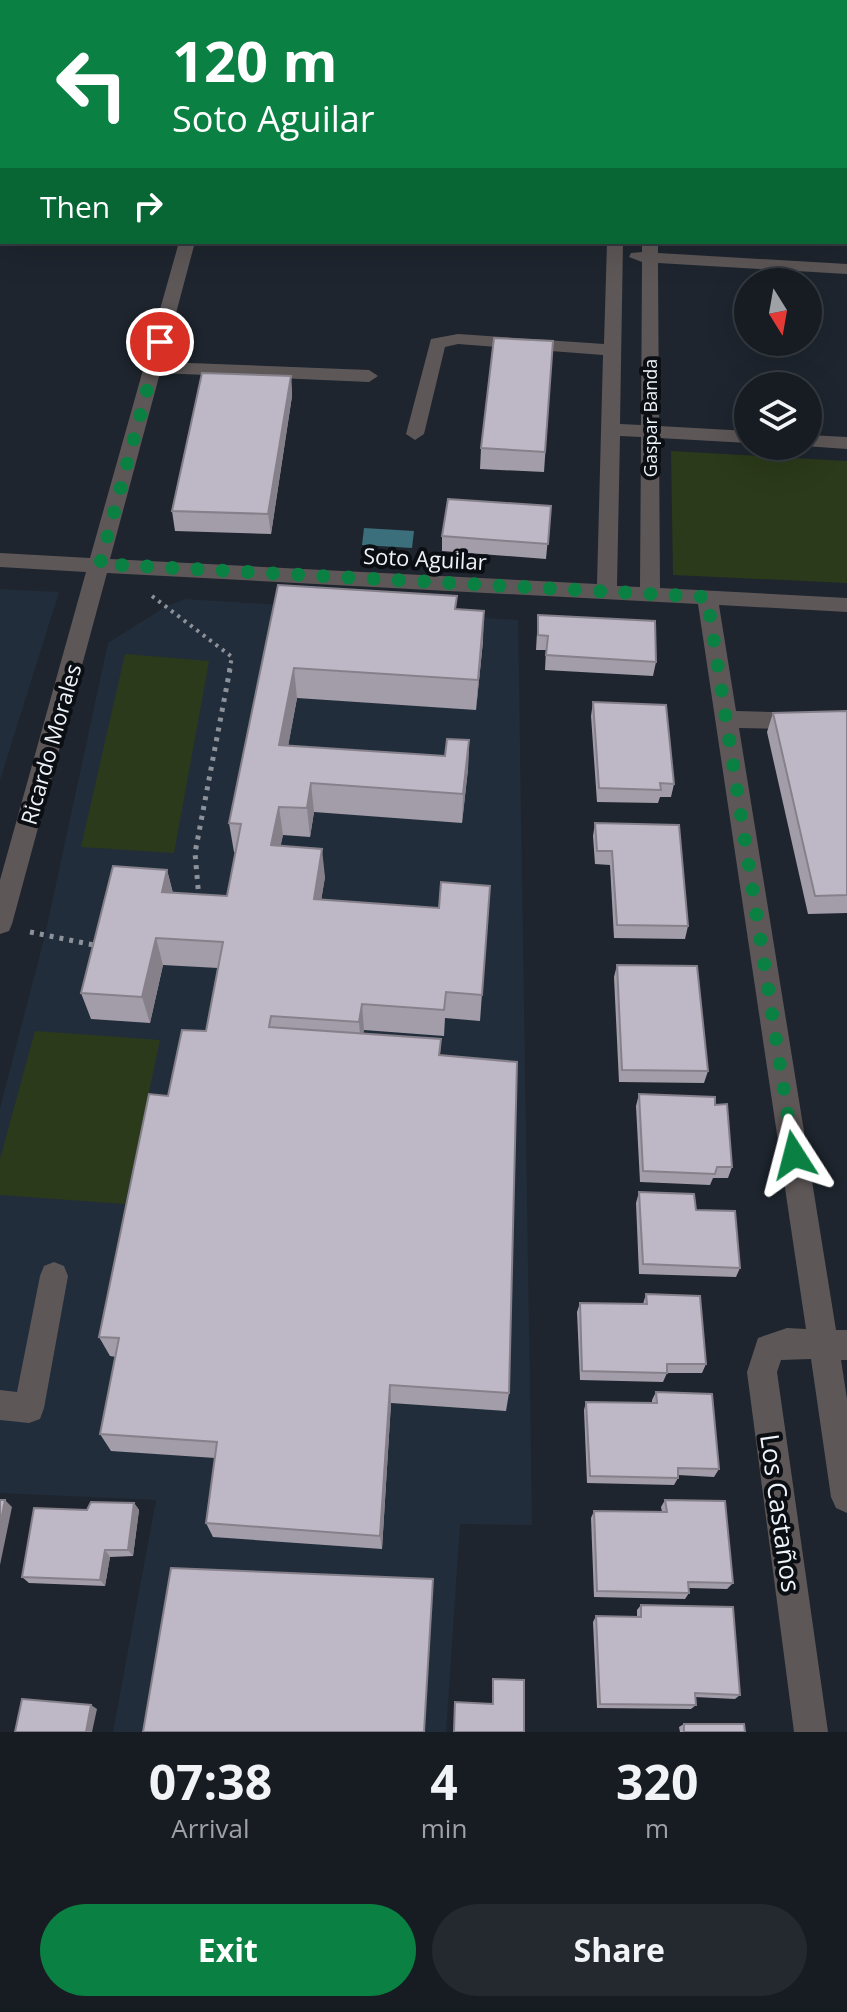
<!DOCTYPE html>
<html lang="en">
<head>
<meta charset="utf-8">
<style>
	body { margin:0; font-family:"Open Sans",sans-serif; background:#23292f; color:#f1f3f6; height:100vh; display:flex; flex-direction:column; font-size:30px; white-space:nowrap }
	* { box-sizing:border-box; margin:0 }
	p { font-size:26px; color:#9ea1a5 }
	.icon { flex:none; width:44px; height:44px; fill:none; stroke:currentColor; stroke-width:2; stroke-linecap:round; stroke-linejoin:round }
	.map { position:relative; height:1732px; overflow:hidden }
	.details { display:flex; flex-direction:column; background:#161c22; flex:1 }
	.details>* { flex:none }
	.banner { position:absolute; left:0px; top:0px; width:848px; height:244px; box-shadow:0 8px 32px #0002,0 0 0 2px #353a40; background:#0b8043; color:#fff; overflow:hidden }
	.needle { width:52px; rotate:169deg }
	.buttons { position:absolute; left:734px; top:268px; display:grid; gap:16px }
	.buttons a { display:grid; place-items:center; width:88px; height:88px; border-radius:50%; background:#161c22; box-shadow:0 8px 32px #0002,0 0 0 2px #353a40; font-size:40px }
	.pin { position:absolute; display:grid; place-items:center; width:68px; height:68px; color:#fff; margin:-34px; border:4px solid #fff; border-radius:50%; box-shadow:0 2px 8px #0007 }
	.me { position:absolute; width:88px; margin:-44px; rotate:351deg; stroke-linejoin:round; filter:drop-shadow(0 0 6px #0008) }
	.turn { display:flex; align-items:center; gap:28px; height:168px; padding:0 40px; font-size:36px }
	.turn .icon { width:104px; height:104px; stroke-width:2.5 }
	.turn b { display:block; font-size:56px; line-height:68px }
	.then { display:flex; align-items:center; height:76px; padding:0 40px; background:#0003; gap:16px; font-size:30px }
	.eta { display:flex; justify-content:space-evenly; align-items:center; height:136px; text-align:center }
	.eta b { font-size:48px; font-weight:700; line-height:56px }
	.button { display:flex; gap:16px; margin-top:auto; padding:16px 40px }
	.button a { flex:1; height:92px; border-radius:48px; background:#0b8043; color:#fff; font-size:32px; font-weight:700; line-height:92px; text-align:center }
	.button a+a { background:#23292f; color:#f1f3f6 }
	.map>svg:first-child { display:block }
</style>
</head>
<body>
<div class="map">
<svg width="847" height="1732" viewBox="0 0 847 1732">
	<rect width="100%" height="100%" fill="#1e252e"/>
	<path fill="#222d3b" d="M0 589 59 592 0 780Z
		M185 599 518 620 532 1525 460 1524 446 1732H113L156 1500 0 1493V1108L45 935 108 643 165 607Z"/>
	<path fill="#2b3a1a" d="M671 451 847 461V583L673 575Z
		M125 654 209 661 174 853 81 847Z
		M35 1031 160 1040 125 1204 0 1195V1159Z"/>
	<path fill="#3b6f7b" d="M364 528 414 531 412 548 362 545Z"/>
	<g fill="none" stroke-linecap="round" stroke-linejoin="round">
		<path stroke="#8d929a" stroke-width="4" stroke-dasharray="3 5" stroke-linecap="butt" d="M152 596 232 657 229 671"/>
		<path stroke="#8d929a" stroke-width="5" stroke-dasharray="4 6" stroke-linecap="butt" d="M199 899 195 853 230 669
			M30 932 99 946"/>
		<path fill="#5e5758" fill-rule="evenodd" d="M245 0H259L244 2Z
			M434 0H448L433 2Z
			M615 0H658L656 2Z
			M846 6H847V14H846Z
			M0 97H2V105H0Z
			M846 121H847V131H846Z
			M179 242H195L163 362 369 370 378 376 369 382 160 373 110 559 597 584 603 355 458 344 445 347 424 434 415 440 406 434 431 339 458 334 604 344 607 242H623L620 424 641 425 642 262 629 257 631 253 642 252V242H658V253L847 264V274L658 263 659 426 748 431V443L659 438 660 588 847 598V612L719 605 736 711 847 714V730L739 728 836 1330H847V1360H841L847 1399V1513L836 1508 831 1497 811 1359 781 1360 777 1372 828 1732H794L747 1372 758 1338 787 1328 806 1329 698 604 107 573 12 924 9 931 0 934V880L86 572 0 567V553L90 558ZM620 436 641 437 640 587 617 586Z
			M808 435 847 437V449L804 446H808Z
			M54 1262 64 1266 68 1276 44 1408 40 1419 29 1423 0 1420V1390L17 1392 40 1276 44 1266Z"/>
	</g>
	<path fill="#a39da9" d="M543 0H597V2H543Z
		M553 341 544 472 480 469 481 448Z
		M291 376 292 396 271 534 175 531 172 511Z
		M551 506 546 559 442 551V536Z
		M278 585 456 609 483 641 476 710 297 698 288 746 445 756 469 740 468 769 462 823 314 812 310 837 283 835 280 846 325 877 321 900 439 908 490 886 480 1021 445 1018 444 1036 364 1030 363 1034 441 1039 440 1055 509 1393 506 1411 391 1403 382 1549 213 1537 206 1523 215 1458 111 1451 100 1434 116 1357 110 1356 99 1337 168 1096 206 1031 218 968 163 965 150 1023 91 1019 81 993 167 870 173 893 227 896 235 852H234L229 823Z
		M538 615 656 662 653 676 545 670 546 650H536Z
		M593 702 674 784 671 797H660L658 803 597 802 591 716Z
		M847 711V913L808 914 767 732 773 713Z
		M595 823 688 926 685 939 614 938 610 865 595 864 593 836Z
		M617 965 708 1071 704 1083 619 1082 614 977Z
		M639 1094 715 1105 732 1167 728 1178H713L710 1185 640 1182 636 1106Z
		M639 1192 696 1210 740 1268 736 1277 639 1274 636 1203Z
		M646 1294 706 1364 702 1373H667L663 1382 580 1380 577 1312 580 1303 643 1304Z
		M656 1392 719 1469 714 1477 678 1475V1478L674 1485 587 1483 584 1410 586 1402 652 1403V1400Z
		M665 1500 733 1583 727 1589 689 1588V1593L685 1599 594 1597 591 1518 594 1511 662 1512 661 1507Z
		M134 1503 139 1510 133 1556 110 1557 105 1586 29 1583 22 1577 87 1510Z
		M641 1605 740 1695 735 1699 695 1697 696 1705 691 1709 597 1708 593 1622 596 1616 637 1617V1610Z
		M684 1724 745 1732H680L679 1727Z"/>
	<path fill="#85808a" d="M291 376 292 396 271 534 268 514Z
		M484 611 483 641 476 710 478 680Z
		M294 668 297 698 283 774 279 745Z
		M469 740 468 769 462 823 463 794Z
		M311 783 314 812 310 837 307 808Z
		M279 807 283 835 275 874 271 845Z
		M322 849 325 877 317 926 314 899Z
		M167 870 174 898 162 892Z
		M156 938 163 965 150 1023 142 997Z
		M362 1004 364 1030 361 1048 359 1022Z
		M390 1385 391 1403 382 1549 380 1536Z
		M5 1500 12 1507 0 1565V1525Z
		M134 1503 139 1510 133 1556 128 1550Z
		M105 1550 110 1557 105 1586 100 1580Z
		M91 1705 97 1709 92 1732H86Z"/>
	<path fill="#beb7c5" stroke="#85808a" stroke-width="2" d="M43 0H101L100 2H42Z
		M160 0H176V2H160Z
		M176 0H208V2H176Z
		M573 0H597V2Z
		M494 338 553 341 545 452 481 448Z
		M202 373 291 376 268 514 172 511Z
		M448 499 551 506 548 544 442 536Z
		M278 585 457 596 455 609 484 611 478 680 294 668 279 745 445 756 447 739 469 740 463 794 311 783 307 808 279 807 271 845 322 849 314 899 439 908 441 882 490 886 482 995 446 992 444 1010 362 1004 359 1022 271 1016 269 1027 441 1039 439 1055 517 1062 509 1393 390 1385 380 1536 206 1523 217 1442 100 1434 119 1338 99 1337 149 1094 168 1096 182 1030 206 1031 223 942 156 938 142 997 81 993 113 866 167 870 162 892 227 896 241 824 229 823Z
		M538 615 655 621 656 662 546 655 548 636 538 635Z
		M593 702 666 705 674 784 660 783 661 790 599 788Z
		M847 711V895L815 896 773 713Z
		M595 823 679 825 688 926 617 925 612 851H597Z
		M617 965 697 966 708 1071 622 1070Z
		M639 1094 715 1097V1105L727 1104 732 1167H717L715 1174 643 1171Z
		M639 1192 694 1194 696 1210 735 1211 740 1268 643 1264Z
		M646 1294 700 1296 706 1364H667V1373L582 1371 580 1303 647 1304Z
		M656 1392 712 1394 719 1469 678 1468V1478L590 1476 586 1402 657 1403Z
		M0 1500H5L0 1525Z
		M665 1500 725 1501 733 1583 688 1582 689 1593 597 1591 594 1511 667 1512Z
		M91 1502 134 1503 128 1550H105L100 1580 22 1577 34 1508 87 1510Z
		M171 1568 433 1579 424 1732H143Z
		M641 1605 733 1607 740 1695 695 1693 696 1705 600 1704 596 1616 641 1617Z
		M493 1679 524 1680V1732H454L455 1702 493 1704Z
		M22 1699 91 1705 86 1732H15Z
		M684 1724H744L745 1732H684Z"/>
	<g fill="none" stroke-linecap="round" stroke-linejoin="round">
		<path stroke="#0b8043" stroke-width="14" stroke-dasharray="0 25.2" d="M160 342 100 564 707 597 794 1155"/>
	</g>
	<g text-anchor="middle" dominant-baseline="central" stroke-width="8" stroke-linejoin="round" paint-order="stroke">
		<g font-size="18" fill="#eef3fa" stroke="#0b0e12">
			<text transform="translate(650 418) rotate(-90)">Gaspar Banda</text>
		</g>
		<g font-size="22" fill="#eef3fa" stroke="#0b0e12">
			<text transform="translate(425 558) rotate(3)">Soto Aguilar</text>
			<text transform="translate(50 744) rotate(-74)">Ricardo Morales</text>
		</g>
		<g font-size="26" fill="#eef3fa" stroke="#0b0e12">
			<text transform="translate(781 1513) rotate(82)">Los Castaños</text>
		</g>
	</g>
</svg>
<div class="buttons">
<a><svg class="needle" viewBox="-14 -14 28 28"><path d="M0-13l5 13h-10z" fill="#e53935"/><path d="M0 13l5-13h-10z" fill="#9ea1a5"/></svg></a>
<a><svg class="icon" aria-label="layers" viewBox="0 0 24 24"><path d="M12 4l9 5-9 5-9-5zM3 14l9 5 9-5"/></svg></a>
</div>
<div class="pin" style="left:160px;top:342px;background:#d93025"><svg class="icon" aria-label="arrive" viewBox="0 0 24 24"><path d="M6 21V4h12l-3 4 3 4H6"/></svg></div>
<svg class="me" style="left:794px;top:1155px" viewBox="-20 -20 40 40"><path d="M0-17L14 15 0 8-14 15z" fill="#0b8043" stroke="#fff" stroke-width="4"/></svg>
<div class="banner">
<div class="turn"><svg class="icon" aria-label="left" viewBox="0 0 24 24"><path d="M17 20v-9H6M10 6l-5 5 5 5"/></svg><div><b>120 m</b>Soto Aguilar</div></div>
<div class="then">Then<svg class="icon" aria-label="right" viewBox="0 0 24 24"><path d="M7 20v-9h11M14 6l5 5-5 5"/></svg></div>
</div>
</div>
<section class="details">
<div class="eta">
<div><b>07:38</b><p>Arrival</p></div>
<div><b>4</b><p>min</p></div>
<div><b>320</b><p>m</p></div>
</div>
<div class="button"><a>Exit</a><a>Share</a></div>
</section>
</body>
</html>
